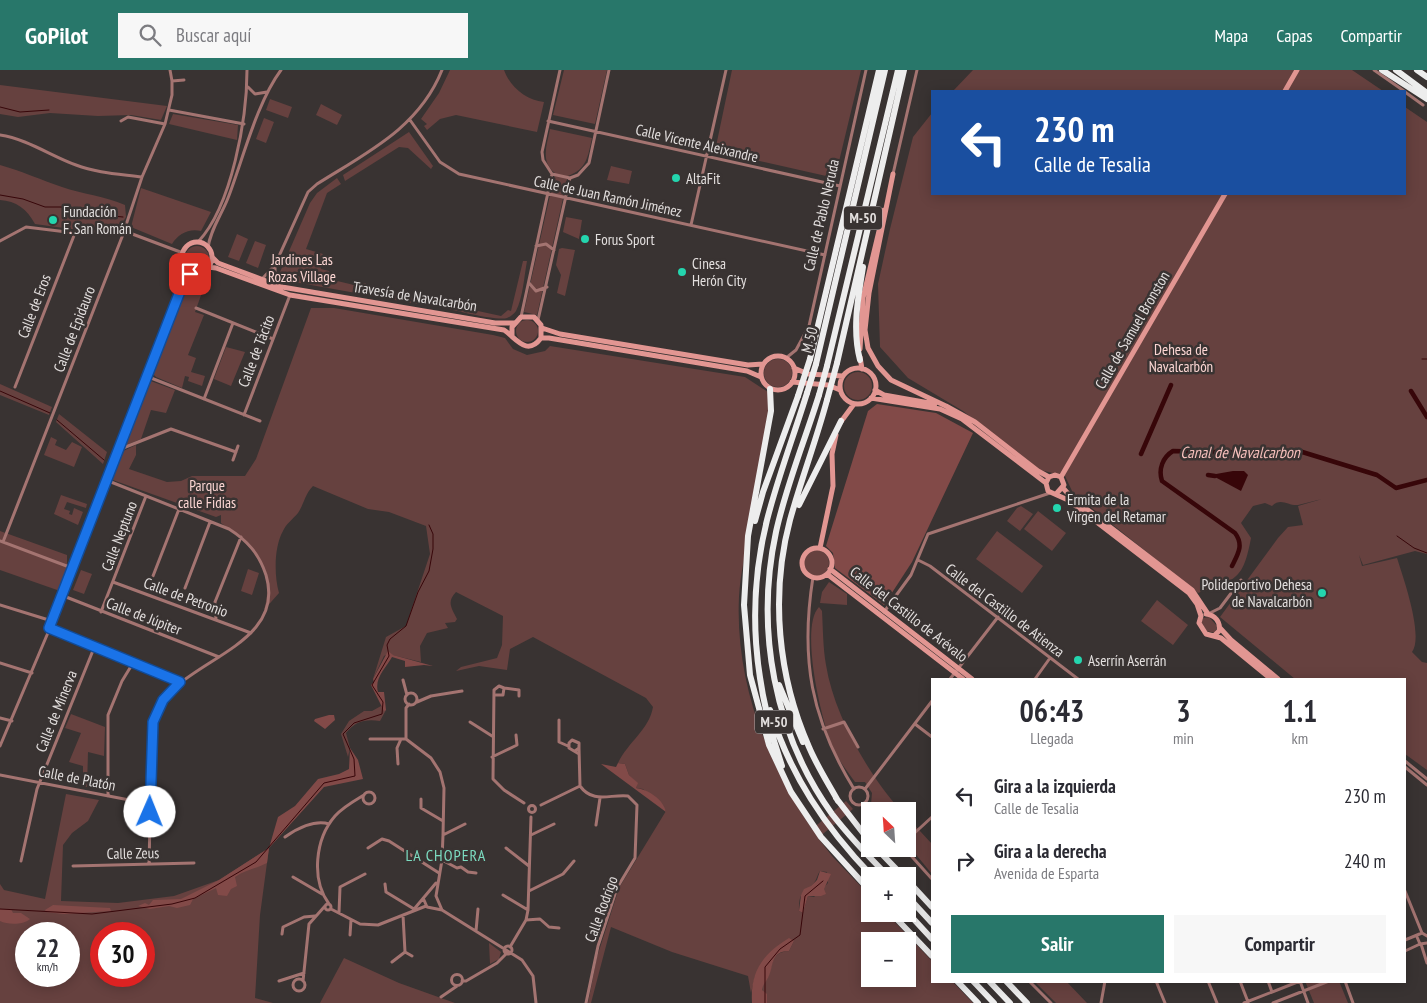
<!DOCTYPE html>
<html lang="es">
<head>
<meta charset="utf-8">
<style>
	body { margin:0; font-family:"PT Sans Narrow",sans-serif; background:#f7f7f7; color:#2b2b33; height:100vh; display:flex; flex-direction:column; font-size:19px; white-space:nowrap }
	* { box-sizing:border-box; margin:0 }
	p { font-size:16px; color:#7c7c81 }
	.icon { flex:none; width:28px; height:28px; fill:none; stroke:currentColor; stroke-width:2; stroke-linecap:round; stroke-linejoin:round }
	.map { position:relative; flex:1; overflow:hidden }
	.sheet { position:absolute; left:931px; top:608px; width:475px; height:305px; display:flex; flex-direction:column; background:#fff; border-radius:0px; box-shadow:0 2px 12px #0003 }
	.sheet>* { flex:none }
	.guide { position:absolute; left:931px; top:20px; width:475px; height:105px; border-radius:0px; box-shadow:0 2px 12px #0003; background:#1a4fa0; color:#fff; overflow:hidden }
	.needle { width:32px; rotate:335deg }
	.controls { position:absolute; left:861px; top:732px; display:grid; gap:10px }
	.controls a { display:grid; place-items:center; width:55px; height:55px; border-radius:0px; background:#fff; box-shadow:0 2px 12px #0003; font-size:25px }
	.speed { position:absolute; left:15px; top:852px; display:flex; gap:10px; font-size:25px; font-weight:700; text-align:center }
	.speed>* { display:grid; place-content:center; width:65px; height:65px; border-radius:50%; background:#fff; box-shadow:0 2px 12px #0003; line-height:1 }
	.speed small { font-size:12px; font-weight:400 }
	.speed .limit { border:8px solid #d22; background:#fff; color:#111 }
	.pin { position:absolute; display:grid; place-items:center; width:42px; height:42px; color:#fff; margin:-21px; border-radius:10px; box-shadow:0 2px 8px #0006 }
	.me { position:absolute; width:55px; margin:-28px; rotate:1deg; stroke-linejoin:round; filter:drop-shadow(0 0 4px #0008) }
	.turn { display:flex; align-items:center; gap:18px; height:105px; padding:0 20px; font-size:22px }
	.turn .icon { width:65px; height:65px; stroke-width:2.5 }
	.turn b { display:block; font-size:35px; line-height:42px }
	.eta { display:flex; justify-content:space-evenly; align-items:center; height:85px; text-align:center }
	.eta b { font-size:30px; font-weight:700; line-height:35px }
	.primary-button { display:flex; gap:10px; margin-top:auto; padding:10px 20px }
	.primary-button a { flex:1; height:58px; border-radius:0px; background:#28776a; color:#fff; font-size:20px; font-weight:700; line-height:58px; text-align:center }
	.primary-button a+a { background:#f7f7f7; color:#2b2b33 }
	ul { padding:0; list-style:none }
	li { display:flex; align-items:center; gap:15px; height:65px; padding:0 20px }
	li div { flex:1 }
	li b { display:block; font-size:19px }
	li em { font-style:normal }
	header { display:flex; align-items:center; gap:30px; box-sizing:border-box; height:70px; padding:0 25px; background:#28776a; color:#fff }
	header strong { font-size:24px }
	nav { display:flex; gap:28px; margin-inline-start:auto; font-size:18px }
	.search { width:350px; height:45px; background:#f7f7f7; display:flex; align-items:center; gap:12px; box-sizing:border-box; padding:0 18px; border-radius:0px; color:#7c7c81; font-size:19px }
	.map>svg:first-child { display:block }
</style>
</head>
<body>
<header>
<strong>GoPilot</strong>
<div class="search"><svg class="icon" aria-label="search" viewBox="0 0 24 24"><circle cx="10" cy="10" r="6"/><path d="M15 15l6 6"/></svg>Buscar aquí</div>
<nav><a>Mapa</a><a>Capas</a><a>Compartir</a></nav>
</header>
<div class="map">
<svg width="1427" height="933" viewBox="0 0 1427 933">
	<rect width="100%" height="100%" fill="#393332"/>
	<path fill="#66413f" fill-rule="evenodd" d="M450 0H504C510 17 526 30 544 32L537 62 456 45 440 49 427 60 424 56 427 54 421 49 439 23Z
		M564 0H607L595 54 553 45Z
		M732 0H861L835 108 715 81Z
		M973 0H1352L1383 21H953Z
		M0 15 167 36 161 50 131 45 98 46 50 43 18 47 0 44Z
		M270 29 292 37 288 48 266 40Z
		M321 34 342 45 337 55 316 45Z
		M1405 37 1427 52V484L1415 481 1363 495 1359 485 1362 496 1397 488C1403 507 1424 566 1412 582L1422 592 1427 593V700L1405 684V609H1295L1220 547 1278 468 1288 457 1303 455 1298 436 1322 429C1314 431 1306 433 1298 435 1288 436 1281 427 1272 436L1265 433 1253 436 1241 453 1251 468C1243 510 1237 509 1198 523L1073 423 1065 406 1040 400 963 341 908 308 880 277 878 214 890 159 913 67 932 43V124H1405Z
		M173 44 238 55 237 70 169 54Z
		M264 48 274 52 266 73 256 69Z
		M550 59 592 68C588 86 587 99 568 106L537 245 524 242 555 103C540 91 547 75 550 59Z
		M409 62 433 96 431 99 408 78 399 77 345 111 343 105Z
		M0 95C22 101 41 110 62 117 82 124 105 126 125 135L126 147 121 155 71 159 35 154C27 139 16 131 0 130Z
		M611 96 632 101 629 114 607 110Z
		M337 108 341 114 327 123 306 179 323 184 319 191 321 199 329 201 333 210 354 215 366 213 365 216 432 230 431 234 423 235 283 210 280 202 310 133 317 123Z
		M141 118 211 142 201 161C189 158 178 164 172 174L131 157Z
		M566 147 582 150 579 169 563 162Z
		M237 164 248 169 239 191 228 187Z
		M255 171 266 175 258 198 246 193Z
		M185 188a12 12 0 1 1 24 0a12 12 0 1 1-24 0Z
		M562 178 575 180 565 226 557 223 561 205 556 195 559 179Z
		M523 191H527C524 207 523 227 516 241 514 244 510 247 507 248 497 251 457 241 445 238L441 233 501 246 508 240 511 241Z
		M187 212 203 213 204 217 195 242 204 245 188 285 196 288 191 302 205 306 202 316 188 311 189 307 185 306 182 318 156 307 152 303Z
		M311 238H334L493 265 505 268 513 279 527 285 545 281 550 276 745 307 771 324C764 369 757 415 749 460 746 483 740 504 739 527 735 610 766 692 812 759L846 731 853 739 818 768 832 786 870 826V844H887L932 891V911H952L973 933H767C765 928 762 923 762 917 763 912 767 911 768 907 773 895 771 882 789 881L794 871 770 883 755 906 751 923 748 906 672 882 611 857 591 933H588L597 887 619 818 666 741 643 719 636 718 637 713 629 705 625 694 618 693C628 672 649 660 653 637L646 628 533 567 510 579 507 600 479 596 456 601 461 597 497 588 502 575 503 546 456 522C446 532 452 539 457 549L455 552 445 553 448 558 427 563 420 576 421 592 388 584 384 586 373 609 386 567 406 556 430 484 426 456 389 442 368 439 313 416C305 424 304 434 298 443 293 449 286 454 283 461 274 477 274 505 279 523L264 540C276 501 251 474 221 453V445L216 447 110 409 121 382 136 375V385L129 399 167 412 181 411 192 406H245L256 389ZM820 801 827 802 828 813 814 827 808 826 803 843 799 841C799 818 804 826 814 813 817 809 817 805 820 801ZM870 871H908V909H870Z
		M516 261a11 11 0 1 1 22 0a11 11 0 1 1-22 0Z
		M226 277 245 282 231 316 214 309Z
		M764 303a14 14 0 1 1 28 0a14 14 0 1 1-28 0Z
		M844 316a14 14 0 1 1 28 0a14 14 0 1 1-28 0Z
		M148 310 175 320 166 343 151 340 141 369 124 376Z
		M0 314 52 337 49 345 0 325Z
		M59 344 107 382 103 394 56 352Z
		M51 367 57 370 55 375 66 380 72 372 82 377 74 397 44 385Z
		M61 425 87 434 86 438 67 432 64 439 70 441 69 444 72 445 74 438 83 442 78 455 54 444Z
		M1021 436 1033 444 1020 461 1007 451 1017 438Z
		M1038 441 1066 463 1052 481 1024 459Z
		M0 461 67 485V501L60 521 0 500Z
		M997 461 1043 496 1022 523 976 489Z
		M803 493a13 13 0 1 1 26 0a13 13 0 1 1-26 0Z
		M248 499 259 503 252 525 241 521Z
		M81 500 92 504 84 524 73 520Z
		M829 512 847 524V535L820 533 822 522Z
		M1157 530 1188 555 1173 575 1141 551Z
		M819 537 822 541C823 559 823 578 826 595 834 645 868 704 901 741H878L871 734 872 723 865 712H855C848 702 839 691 834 680 822 655 799 557 819 537Z
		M1209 547 1217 556 1215 563 1207 561 1201 553 1203 548Z
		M381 636 386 640 380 651C365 649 356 651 346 663L350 678 348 687 341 664 349 651 364 641H372Z
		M71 644 105 657 104 686 88 682 87 717 83 716V696L69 692 81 663 65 658Z
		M66 724 99 730 88 751 72 763 63 775 61 831 118 833 174 826 219 810 269 778 260 845 255 928 273 933H0V814L4 820 45 829ZM26 864H69V906H26ZM101 864H144V906H101Z
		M908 748 932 774V804L908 775Z
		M489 873 501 882 499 889 490 894Z
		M344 888 399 913 455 933H320Z
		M1034 911H1066L1087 933H1056Z
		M1305 911H1339L1348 933H1314Z"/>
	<path fill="#824a48" d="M877 334 936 343 973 363 912 492 884 535 835 498 833 483 826 476 868 341Z
		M388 581 393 585 433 596 424 595 405 597V591L392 587C386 598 374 608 378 622H384L386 640 384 641 371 615 374 612 373 609Z
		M329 645H334L335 650 325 659 314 651 315 649Z
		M350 678 358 690 363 709 324 717 269 778 267 793C255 799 245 800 235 807L237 816 231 819 227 826 218 825 216 818 193 829 190 835 177 838 169 836 150 839 138 836 145 833 149 835 153 830 181 829 219 810 269 778 278 747 295 736 318 709 339 704 349 699Z
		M618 693 625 694 629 705 638 713 636 718C649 720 663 729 666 742L601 694 616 697Z
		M820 801 831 804 824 819 826 824 821 826H808L803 843 799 841 801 825 804 819 811 816 817 810Z
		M53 835 110 838 111 841 64 844 46 842 45 840Z
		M0 839H11L13 843H21L30 849C23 855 8 855 0 851Z
		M789 868 794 871 789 881C770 881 774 897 768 908 765 913 763 914 762 920L767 924V933H752C750 901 763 884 789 868Z"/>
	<path fill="#370609" d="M1233 401H1244L1248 405 1241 421 1215 407 1216 404Z"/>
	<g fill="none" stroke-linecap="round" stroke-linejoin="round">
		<path stroke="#370609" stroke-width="1" d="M0 37 20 42 49 40
			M0 125 23 129 45 137H65L82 143 123 147
			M1422 289H1427
			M0 321 50 343
			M57 350 104 390
			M1397 466 1414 478 1427 483
			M0 839 92 844 172 834 195 828 256 792 324 713 355 706 354 689 343 664 354 653 382 644 383 632 372 615 389 586 387 575 390 569 406 556 418 522 429 501 433 479V464L429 455
			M765 933V897L780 879 800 865 805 826 823 811"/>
		<path stroke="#370609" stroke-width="4.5" d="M1411 321 1427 347
			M1141 384 1171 315
			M1208 405 1215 406
			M1232 496C1238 484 1244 475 1235 463L1162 411C1158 399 1163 387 1173 381L1290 384 1299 381 1377 405 1396 418 1427 410"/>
		<path stroke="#a47471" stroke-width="3" d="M1374 0 1404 21
			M172 11 184 10
			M248 17 255 24 267 22
			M1405 22 1423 35
			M169 40 244 54
			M410 50 440 92 459 104 825 185
			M121 51 128 47 165 54
			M548 51 840 116
			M0 65C27 69 51 86 76 95 97 103 120 104 142 107
			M552 104 570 108
			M893 104 917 0
			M691 155 726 0
			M0 171 26 157 75 163 119 159 183 183
			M198 172C232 136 247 48 247 0
			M536 176 546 174 554 180
			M208 178C210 160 222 144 228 128 243 89 257 32 281 0
			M275 195V205L282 216
			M262 209 275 195 308 122 317 114C366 83 419 58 442 0
			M529 213 536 221 547 217
			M196 238 273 269
			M521 247 552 104 543 90 542 82 560 0
			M538 250 570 108 578 105 589 93 609 0
			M786 288 796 280 809 256 866 0
			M146 306 260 351
			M15 317 75 163
			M204 329 233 253
			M244 345 290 225
			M118 380 171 359 236 382
			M233 390 238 376
			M106 410 229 459C248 471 259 484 266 505 288 578 178 590 156 642 150 658 152 678 151 695 150 728 150 761 149 794
			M0 471 72 498
			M3 472 122 167 142 107 165 54 172 25V11L170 0
			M918 490 930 496 1078 609
			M153 506 179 439
			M813 507C800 589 811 649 854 719
			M113 512 251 563
			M185 518 210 452
			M61 525 219 587
			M0 535 52 551
			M101 542 146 426
			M884 542 911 505 928 464 1050 423
			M1208 544 1220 538 1241 510
			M216 549 215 532 241 467
			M49 558 180 612
			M0 593 32 603
			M950 609 998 547
			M1035 609 1050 588
			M403 610 407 625
			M504 618 519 620V626
			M405 629a6 6 0 1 1 12 0a6 6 0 1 1-12 0Z
			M496 625H503L504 618 499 616 494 620 493 709 504 720 524 733
			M417 632 431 626 462 621
			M0 648 12 651
			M559 650V672L568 676
			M470 652 492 666
			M915 654 932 667
			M823 659 844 652 858 677
			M370 669H406L431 688 440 702 444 718 443 765 442 790 436 826 442 840
			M406 669V638L409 634
			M0 676 47 565 184 211 194 202
			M579 678 580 716C593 734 610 724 628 726L637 735 635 788 617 818 598 876 586 933
			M575 681 579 678V673L572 670 569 673V678L579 684
			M492 687 517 675 516 665
			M1405 691 1427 709
			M398 694 397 678 401 669
			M1405 697 1427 715
			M0 705 150 734
			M850 726a9 9 0 1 1 18 0a9 9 0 1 1-18 0Z
			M865 719 932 631
			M363 728a6 6 0 1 1 12 0a6 6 0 1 1-12 0Z
			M108 726V645L122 611 133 593
			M421 729V738L443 751
			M864 733 871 741
			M541 735 580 716
			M528.5 739a3.5 3.5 0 1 1 7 0a3.5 3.5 0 1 1-7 0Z
			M596 755 600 728
			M443 765 465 754
			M531 765 554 754
			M285 767C296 759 315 749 329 754
			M908 769 932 747
			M368 778 382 769 389 771 439 803
			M506 778 529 796
			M905 779 932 809
			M442 790 457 798 461 797 468 802 476 803
			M21 791 37 719 94 578
			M73 796 194 793
			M293 807 322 824
			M385 814 386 822 414 839
			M529 821 563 804 574 791
			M1405 821 1422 863
			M503 825 528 840
			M424 830 427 837 442 840 522 890 533 906 536 933
			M325 837a3 3 0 1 1 6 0a3 3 0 1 1-6 0Z
			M329 834C311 810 315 769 335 746 343 737 354 731 364 725
			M415 838 436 813
			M331 839 360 854 378 855 426 836
			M339 843 340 817 365 804
			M526 850 540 849 549 857 559 858
			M476 861 478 839
			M282 864 283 857 304 847 315 846
			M350 865 351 850
			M1417 867 1420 874 1427 873
			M1405 870 1422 863 1427 866
			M1421 874 1427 893
			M504 880a4 4 0 1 1 8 0a4 4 0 1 1-8 0Z
			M510 877 526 850 528 840 531 747
			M1405 881 1420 874
			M405 882 412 886
			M392 892 405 882 403 845
			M451.5 910a5.5 5.5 0 1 1 11 0a5.5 5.5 0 1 1-11 0Z
			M293 915a6 6 0 1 1 12 0a6 6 0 1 1-12 0Z
			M279 911 304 903
			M303 911 309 854 325 836
			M462 911H466L497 893 506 884
			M1029 911 1051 933
			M1156 911 1165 933
			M1208 911 1217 933
			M1240 911 1248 932
			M1268 911 1272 922
			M1300 911 1308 933
			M1345 911 1353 933
			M441 927 457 916
			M1101 933 1105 911
			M1244 933 1300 911
			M1273 933 1329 911"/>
		<path stroke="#e29692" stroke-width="5" d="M1285 21 1297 0
			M893 104 869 223 865 260 868 278 878 296 891 310 948 337
			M182 187a15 15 0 1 1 30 0a15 15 0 1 1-30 0Z
			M212 187 218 193 282 217 495 253H514
			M208 197 216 198 290 225 504 260C516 268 527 287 541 268V255L534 247H521L512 257V266
			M542 258 560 264 748 295 763 294
			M541 268H549L747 301 761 307
			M860 279 863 228 884 140
			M761 303a17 17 0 1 1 34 0a17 17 0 1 1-34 0Z
			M860 287 862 299
			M794 298 808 304 843 306
			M840 316a18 18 0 1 1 36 0a18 18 0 1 1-36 0Z
			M792 312 828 315 840 320
			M875 320 884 325 935 334
			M871 328 940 339 962 349 1046 413
			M946 336 975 352 1038 401 1049 407 1055 405 1061 407 1064 415 1057 423
			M840 353 854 334
			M1049 407 1046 413 1048 421 1068 430 1189 523 1197 534 1201 546
			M1061 407 1225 124
			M1063 418 1071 427 1192 520 1208 544
			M820 478 833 416 832 384 836 365
			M802 493a15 15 0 1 1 30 0a15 15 0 1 1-30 0Z
			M830 499 972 609
			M827 504 963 609
			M1206 544C1215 545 1221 552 1219 561L1214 566
			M1201 546 1199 553 1206 564 1221 568 1271 609
			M1220 558 1231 570 1278 609"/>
		<path stroke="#ededed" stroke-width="6" d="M1382 0 1427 29
			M1396 0 1427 23
			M1417 0 1427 7
			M810 289 879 0
			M860 290C852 259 858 228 863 197
			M837 293 904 0
			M816 294 885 0
			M827 296 898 0
			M770 319 771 341 748 466 744 535 750 605 769 675 791 722 821 767 870 821
			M819 325C805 370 786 416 776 462 755 559 774 663 832 744 849 766 868 786 888 806
			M827 330C816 371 801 410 790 450 770 525 778 607 809 677 817 696 828 713 838 731
			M799 435 841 351
			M755 451 763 422 798 326
			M779 615 803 672
			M770 640C790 705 825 757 872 806
			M782 696C754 614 746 534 767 450 778 407 794 365 807 323
			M836 728 870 772
			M877 779 903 806
			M908 811 932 837
			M908 827 932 853
			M908 843 932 869
			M892 844 932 886
			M957 911 978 933
			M973 911 994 933
			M989 911 1010 933
			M1006 911 1027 933"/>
		<path stroke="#ededed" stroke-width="6" d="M807 323 816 294
			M819 325 827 296
			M798 326 810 289
			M827 330 837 293"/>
	</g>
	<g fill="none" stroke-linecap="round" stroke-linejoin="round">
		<g stroke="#114b97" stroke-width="12">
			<path id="route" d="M150 742 153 652 163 630 180 612 49 558 184 211 190 204"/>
		</g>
		<use href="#route" stroke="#1a73e8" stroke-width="9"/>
	</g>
	<g fill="#24d5ae" stroke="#393332" stroke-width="2">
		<circle cx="676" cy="108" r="5"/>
		<circle cx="53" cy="150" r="5"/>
		<circle cx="585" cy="169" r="5"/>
		<circle cx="682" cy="202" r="5"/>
		<circle cx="1057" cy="438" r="5"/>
		<circle cx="1322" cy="523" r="5"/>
		<circle cx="1078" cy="590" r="5"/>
	</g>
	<g text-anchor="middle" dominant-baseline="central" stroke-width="5" stroke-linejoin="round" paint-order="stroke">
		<g fill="#393332" stroke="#b0abaa" stroke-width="1">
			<rect x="844" y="136.5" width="38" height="23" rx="4"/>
			<rect x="755" y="640.5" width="38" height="23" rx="4"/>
		</g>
		<g font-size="14" font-weight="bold" fill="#e3dfde">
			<text x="863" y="148">M-50</text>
			<text x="774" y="652">M-50</text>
		</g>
		<g font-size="15" fill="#e3dfde" stroke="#393332">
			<text transform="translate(697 73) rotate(13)">Calle Vicente Aleixandre</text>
			<text transform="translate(608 126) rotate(12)">Calle de Juan Ramón Jiménez</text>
			<text transform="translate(821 145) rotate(-77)">Calle de Pablo Neruda</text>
			<text transform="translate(415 226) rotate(9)">Travesía de Navalcarbón</text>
			<text transform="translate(34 236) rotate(-69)">Calle de Eros</text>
			<text transform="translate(74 259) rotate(-69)">Calle de Epidauro</text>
			<text transform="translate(1132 260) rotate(-60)">Calle de Samuel Bronston</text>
			<text transform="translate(809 270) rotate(-75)">M 50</text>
			<text transform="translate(256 281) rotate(-69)">Calle de Tácito</text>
			<text transform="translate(119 466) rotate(-69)">Calle Neptuno</text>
			<text transform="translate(186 527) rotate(20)">Calle de Petronio</text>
			<text transform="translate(1005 540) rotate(37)">Calle del Castillo de Atienza</text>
			<text transform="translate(909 544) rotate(38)">Calle del Castillo de Arévalo</text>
			<text transform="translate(144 546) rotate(21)">Calle de Júpiter</text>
			<text transform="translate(56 641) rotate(-68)">Calle de Minerva</text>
			<text transform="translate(77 708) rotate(11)">Calle de Platón</text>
			<text transform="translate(133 783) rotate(-1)">Calle Zeus</text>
			<text transform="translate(601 839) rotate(-70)">Calle Rodrigo</text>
		</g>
		<g font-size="15" fill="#e3dfde" stroke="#393332" text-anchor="start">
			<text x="686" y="108">AltaFit</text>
			<text x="63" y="141">Fundación<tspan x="63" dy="17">F. San Román</tspan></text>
			<text x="595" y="169">Forus Sport</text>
			<text x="692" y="193">Cinesa<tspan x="692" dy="17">Herón City</tspan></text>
			<text x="1067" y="429">Ermita de la<tspan x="1067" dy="17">Virgen del Retamar</tspan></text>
			<text x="1312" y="514" text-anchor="end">Polideportivo Dehesa<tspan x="1312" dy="17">de Navalcarbón</tspan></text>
			<text x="1088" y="590">Aserrín Aserrán</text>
		</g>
		<g font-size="15" fill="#fcd6d3" stroke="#393332">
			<text x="302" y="189">Jardines Las<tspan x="302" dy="17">Rozas Village</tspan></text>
			<text x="1181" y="279">Dehesa de<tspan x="1181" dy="17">Navalcarbón</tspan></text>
			<text x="207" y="415">Parque<tspan x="207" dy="17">calle Fidias</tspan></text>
		</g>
		<g font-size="16" font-style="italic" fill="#f7c0bc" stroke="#393332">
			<text x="1240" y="382">Canal de Navalcarbon</text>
		</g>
		<g font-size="16" letter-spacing="1" fill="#7cdbc0" stroke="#393332">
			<text x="446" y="785">LA CHOPERA</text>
		</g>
	</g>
</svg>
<div class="controls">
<a><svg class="needle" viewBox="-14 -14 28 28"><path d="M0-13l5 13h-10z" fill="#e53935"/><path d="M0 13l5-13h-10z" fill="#7c7c81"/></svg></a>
<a>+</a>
<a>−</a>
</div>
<div class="speed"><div>22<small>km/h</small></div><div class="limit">30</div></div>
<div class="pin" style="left:190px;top:204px;background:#d93025"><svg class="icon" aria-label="arrive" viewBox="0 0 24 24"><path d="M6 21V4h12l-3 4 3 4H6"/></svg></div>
<svg class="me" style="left:150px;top:742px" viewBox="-20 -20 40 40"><circle r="19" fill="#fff"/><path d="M0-13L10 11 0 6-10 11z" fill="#1a73e8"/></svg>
<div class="guide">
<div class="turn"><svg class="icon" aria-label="left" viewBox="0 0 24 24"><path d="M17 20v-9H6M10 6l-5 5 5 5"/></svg><div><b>230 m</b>Calle de Tesalia</div></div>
</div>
<section class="sheet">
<div class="eta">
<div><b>06:43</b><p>Llegada</p></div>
<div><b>3</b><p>min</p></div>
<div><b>1.1</b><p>km</p></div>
</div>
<ul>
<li><svg class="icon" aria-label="left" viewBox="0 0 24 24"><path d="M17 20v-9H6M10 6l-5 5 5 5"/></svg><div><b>Gira a la izquierda</b><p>Calle de Tesalia</p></div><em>230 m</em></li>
<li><svg class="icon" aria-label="right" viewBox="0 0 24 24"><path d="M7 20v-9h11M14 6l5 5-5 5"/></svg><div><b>Gira a la derecha</b><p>Avenida de Esparta</p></div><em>240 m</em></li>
</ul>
<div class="primary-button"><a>Salir</a><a>Compartir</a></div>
</section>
</div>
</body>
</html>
